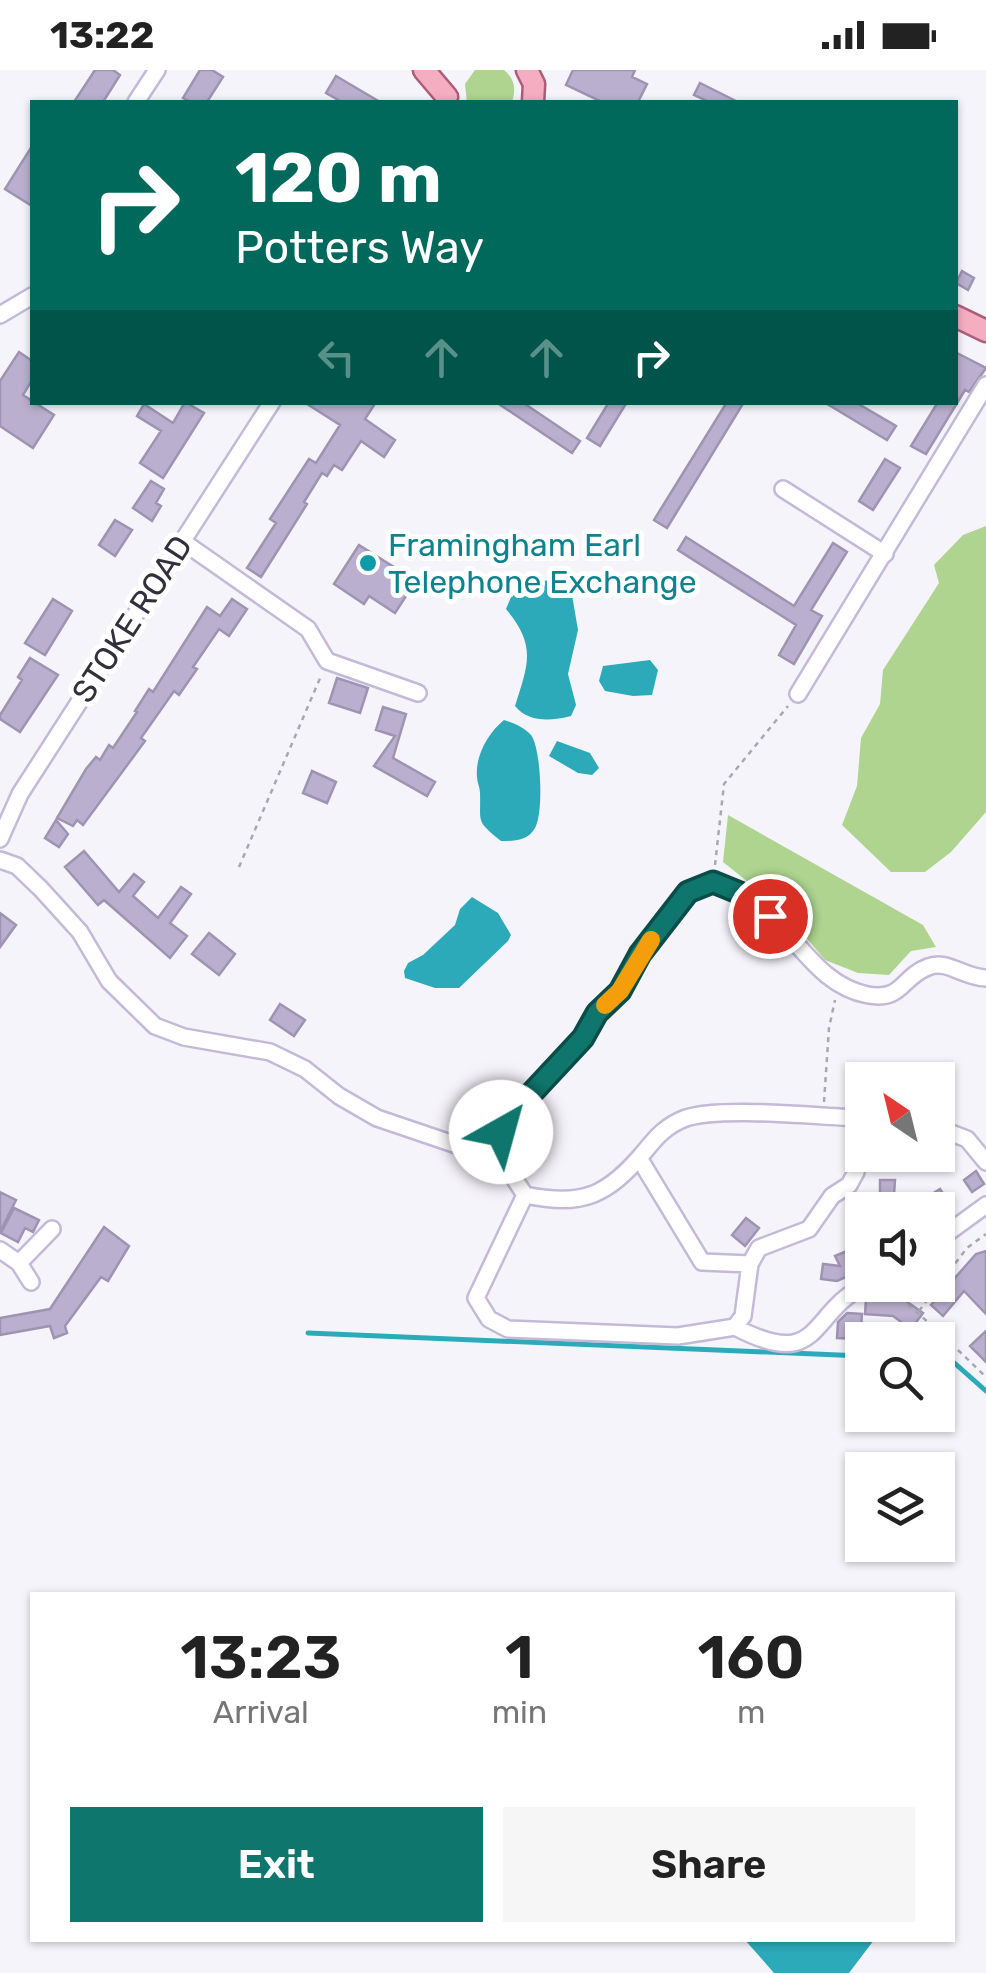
<!DOCTYPE html>
<html lang="en">
<head>
<meta charset="utf-8">
<style>
	body { margin:0; font-family:Rubik,sans-serif; background:#f6f6f6; color:#222; height:100vh; display:flex; flex-direction:column; font-size:38px; white-space:nowrap }
	* { box-sizing:border-box; margin:0 }
	p { font-size:32px; color:#767676 }
	.icon { flex:none; width:55px; height:55px; fill:none; stroke:currentColor; stroke-width:2; stroke-linecap:round; stroke-linejoin:round }
	.map { position:relative; flex:1; overflow:hidden }
	.drawer { position:absolute; left:30px; top:1522px; width:925px; height:350px; display:flex; flex-direction:column; background:#fff; border-radius:0px; box-shadow:0 2px 8px #0004 }
	.drawer>* { flex:none }
	.guide { position:absolute; left:30px; top:30px; width:928px; height:305px; border-radius:0px; box-shadow:0 2px 8px #0004; background:#00695c; color:#fff; overflow:hidden }
	.needle { width:65px; rotate:325deg }
	.buttons { position:absolute; left:845px; top:992px; display:grid; gap:20px }
	.buttons a { display:grid; place-items:center; width:110px; height:110px; border-radius:0px; background:#fff; box-shadow:0 2px 8px #0004; font-size:50px }
	.pin { position:absolute; display:grid; place-items:center; width:85px; height:85px; color:#fff; margin:-42px; border:5px solid #fff; border-radius:50%; box-shadow:0 2px 10px #0007 }
	.me { position:absolute; width:110px; margin:-55px; rotate:38deg; stroke-linejoin:round; filter:drop-shadow(0 0 8px #0008) }
	.turn { display:flex; align-items:center; gap:35px; height:210px; padding:0 40px; font-size:45px }
	.turn .icon { width:130px; height:130px; stroke-width:2.5 }
	.turn b { display:block; font-size:70px; line-height:85px }
	.lanes { display:flex; align-items:center; height:95px; padding:0 40px; background:#0003; justify-content:center; gap:50px; direction:ltr }
	.lanes .off { opacity:.35 }
	.eta { display:flex; justify-content:space-evenly; align-items:center; height:170px; text-align:center }
	.eta b { font-size:60px; font-weight:600; line-height:70px }
	.action { display:flex; gap:20px; margin-top:auto; padding:20px 40px }
	.action a { flex:1; height:115px; border-radius:0px; background:#0f766e; color:#fff; font-size:40px; font-weight:600; line-height:115px; text-align:center }
	.action a+a { background:#f6f6f6; color:#222 }
	.status { display:flex; justify-content:space-between; align-items:center; height:70px; padding:0 50px; background:#fff; direction:ltr }
	.status svg { height:28px; fill:currentColor }
	.map>svg:first-child { display:block }
</style>
</head>
<body>
<div class="status"><b>13:22</b><svg viewBox="0 0 49 12"><path d="M0 12V9h3v3zM5 12V6h3v6zM10 12V3h3v9zM15 12V0h3v12zM26 1h20v11H26zM47 4h2v5h-2z"/></svg></div>
<div class="map">
<svg width="986" height="1903" viewBox="0 0 986 1903">
	<rect width="100%" height="100%" fill="#f6f4fb"/>
	<path fill="#aed48f" d="M475 0H504C515 9 516 19 512 32H467L465 14Z
		M986 456V742L951 782 925 802H891L842 755 857 716 861 668 880 634 883 600 939 513 934 495 963 465Z
		M728 745 923 855 936 877 911 881 889 905 858 903 825 890 782 839 723 792Z"/>
	<path fill="#2caaba" d="M552 510 572 525 578 560 568 604 576 635 571 646C551 651 529 653 515 636 528 594 537 576 506 539L514 520 521 513Z
		M650 590 658 600 652 625 633 626 605 621 599 611 603 596Z
		M504 650C514 653 525 658 531 665 541 678 544 743 535 758 528 771 514 771 501 771 475 750 481 753 480 723 480 718 477 712 477 707 475 686 488 663 504 650Z
		M557 671 590 683 599 698 592 705 578 703 549 686Z
		M472 827 498 843 511 865 508 871 459 918H435L405 908 404 901 408 893 423 885 455 855 460 839Z
		M745 1870H874L849 1903H774Z"/>
	<g fill="none" stroke-linecap="round" stroke-linejoin="round">
		<path stroke="#2caaba" stroke-width="5" d="M308 1263 862 1286
			M938 1289 951 1290 986 1321"/>
	</g>
	<path fill="#bbafcf" stroke="#9f93b2" stroke-width="2.5" d="M95 0H113L120 5 103 32H74Z
		M200 0H212L223 7 207 32H191L183 28Z
		M573 0H635L632 7 647 14 638 32H602L566 15Z
		M336 6 380 32H342L326 23Z
		M700 13 738 32H709L694 25Z
		M32 76V136L5 119Z
		M962 201 974 208 968 220 956 213Z
		M19 282 32 291V310L23 325 54 345 33 378 0 356V311Z
		M955 282 986 298 969 322 965 320 926 384 911 376 938 332H955Z
		M185 332 204 343 163 408 140 393 161 361 137 346 144 334 173 353Z
		M304 332H376L365 349 395 370 384 387 361 371 342 400 334 395 327 406 322 403 304 432 307 434 261 507 247 498 276 453 270 449 309 389 316 393 340 355Z
		M496 332H522L580 371 572 383Z
		M609 332H627L600 376 587 368Z
		M727 332H744L667 458 654 450Z
		M824 332H855L896 356 887 370Z
		M885 389 900 398 873 440 859 431Z
		M151 411 164 419 156 433 161 436 152 451 133 438Z
		M115 450 132 460 115 486 99 475Z
		M686 467 794 536 833 473 847 482 811 540 822 546 794 594 779 585 796 555 678 480Z
		M359 475 416 511 395 543 369 526 364 534 334 514Z
		M53 529 72 541 45 585 25 573Z
		M232 529 247 539 229 566 219 559 193 597 197 599 179 625 174 621 141 668 145 671 83 755 77 750 73 756 57 748 86 699 96 687 100 690 109 675 113 678 137 642 135 641 149 619 153 622 207 537 220 546Z
		M30 588 58 605 20 662 0 649V645L22 610 18 607Z
		M337 608 368 618 360 643 329 633Z
		M383 637 406 644 393 688 435 712 427 726 374 696 395 666 376 660Z
		M312 701 336 712 327 733 303 723Z
		M56 750 68 764 59 777 45 768Z
		M84 781 119 822 134 804 144 812 133 826 158 848 181 817 191 824 170 853 187 866 170 888 104 830 98 835 65 797Z
		M0 843 16 855 0 877Z
		M209 863 235 884 219 905 192 884Z
		M280 934 305 950 294 966 270 950Z
		M976 1101 984 1114 972 1122 964 1110Z
		M880 1110H895L894 1125H880Z
		M940 1119 950 1134 942 1140H907Z
		M0 1122 16 1130 0 1162Z
		M14 1138 39 1150 33 1162 25 1158 18 1172 1 1163Z
		M746 1148 759 1158 745 1176 732 1165Z
		M104 1157 129 1176 108 1211 101 1207 65 1256 67 1263 54 1268 50 1256 0 1265V1248L50 1239Z
		M859 1176 862 1200 837 1211 821 1209 823 1194 840 1196 835 1186Z
		M986 1181V1244L964 1221 943 1246 931 1235 976 1184Z
		M889 1219 923 1243 911 1259 893 1246 865 1244 866 1229 881 1230Z
		M847 1243 862 1244 860 1269 837 1268 838 1252Z
		M986 1261V1292L970 1276Z"/>
	<g fill="none" stroke-linecap="round" stroke-linejoin="round">
		<g stroke="#c5b9d8" stroke-width="20">
			<path id="minor" d="M136 32 157 0
				M0 245 32 226
				M783 419 885 484
				M182 471 308 559 327 591 418 623
				M798 624 986 315
				M0 769 20 724 272 332
				M0 790 17 796 41 819 80 862 109 911 155 956 184 967 270 982 305 999 339 1026 377 1048 486 1085 508 1099 525 1125C583 1137 607 1126 645 1081 657 1066 667 1055 686 1048 722 1036 821 1047 862 1048
				M938 1058 967 1069 986 1092
				M486 1085 516 1041 583 967 597 943 620 921 640 884 688 822 713 811C734 820 750 829 767 843 800 872 821 916 868 925 903 931 901 907 928 897 947 889 962 907 986 908
				M639 1088 702 1192 750 1194
				M525 1125 476 1228 489 1249 508 1259 678 1266 735 1257 743 1246 750 1194 759 1178 809 1159 832 1126 849 1115 856 1102 860 1048
				M938 1170 986 1135
				M0 1180 19 1193 31 1212
				M19 1193 52 1159
				M735 1257C823 1303 808 1242 866 1215"/>
		</g>
		<g stroke="#ad5d78" stroke-width="25">
			<path id="major" d="M424 0 447 27
				M527 0 534 14 533 32
				M955 246 986 261"/>
		</g>
		<path stroke="#a9a7af" stroke-width="2.5" stroke-dasharray="5 5" stroke-linecap="butt" d="M715 795 724 714 788 636
			M239 797 321 606
			M824 1032 829 958 835 930
			M885 1215 936 1259 944 1275 959 1281 986 1307
			M919 1241 967 1178 986 1164"/>
		<use href="#minor" stroke="#fff" stroke-width="15"/>
		<use href="#major" stroke="#f5adc2" stroke-width="20"/>
	</g>
	<g fill="none" stroke-linecap="round" stroke-linejoin="round">
		<g stroke="#0a4d48" stroke-width="25">
			<path id="route" d="M501 1062 516 1040 583 968 597 943 620 921 640 884 688 822 713 812 740 823 770 846"/>
		</g>
		<use href="#route" stroke="#0f766e" stroke-width="18"/>
		<path stroke="#f59e0b" stroke-width="18" d="M605 935 620 921 651 870"/>
	</g>
	<circle fill="#0f9aa8" stroke="#fff" stroke-width="4" cx="368" cy="493" r="10"/>
	<g text-anchor="middle" dominant-baseline="central" stroke-width="10" stroke-linejoin="round" paint-order="stroke">
		<g font-size="32" fill="#0d838f" stroke="#fff" text-anchor="start">
			<text x="388" y="475">Framingham Earl<tspan x="388" dy="37">Telephone Exchange</tspan></text>
		</g>
		<g font-size="32" fill="#332f3b" stroke="#fff">
			<text transform="translate(132 549) rotate(-57)">STOKE ROAD</text>
		</g>
	</g>
</svg>
<div class="buttons">
<a><svg class="needle" viewBox="-14 -14 28 28"><path d="M0-13l5 13h-10z" fill="#e53935"/><path d="M0 13l5-13h-10z" fill="#767676"/></svg></a>
<a><svg class="icon" aria-label="sound" viewBox="0 0 24 24"><path d="M4 9h4l5-4v14l-5-4H4zM17 9q2 3 0 6"/></svg></a>
<a><svg class="icon" aria-label="search" viewBox="0 0 24 24"><circle cx="10" cy="10" r="6"/><path d="M15 15l6 6"/></svg></a>
<a><svg class="icon" aria-label="layers" viewBox="0 0 24 24"><path d="M12 4l9 5-9 5-9-5zM3 14l9 5 9-5"/></svg></a>
</div>
<div class="pin" style="left:770px;top:846px;background:#d93025"><svg class="icon" aria-label="arrive" viewBox="0 0 24 24"><path d="M6 21V4h12l-3 4 3 4H6"/></svg></div>
<svg class="me" style="left:501px;top:1062px" viewBox="-20 -20 40 40"><circle r="19" fill="#fff"/><path d="M0-13L10 11 0 6-10 11z" fill="#0f766e"/></svg>
<div class="guide">
<div class="turn"><svg class="icon" aria-label="right" viewBox="0 0 24 24"><path d="M7 20v-9h11M14 6l5 5-5 5"/></svg><div><b>120 m</b>Potters Way</div></div>
<div class="lanes"><svg class="icon off" aria-label="left" viewBox="0 0 24 24"><path d="M17 20v-9H6M10 6l-5 5 5 5"/></svg><svg class="icon off" aria-label="ahead" viewBox="0 0 24 24"><path d="M12 20V5M6 11l6-6 6 6"/></svg><svg class="icon off" aria-label="ahead" viewBox="0 0 24 24"><path d="M12 20V5M6 11l6-6 6 6"/></svg><svg class="icon" aria-label="right" viewBox="0 0 24 24"><path d="M7 20v-9h11M14 6l5 5-5 5"/></svg></div>
</div>
<section class="drawer">
<div class="eta">
<div><b>13:23</b><p>Arrival</p></div>
<div><b>1</b><p>min</p></div>
<div><b>160</b><p>m</p></div>
</div>
<div class="action"><a>Exit</a><a>Share</a></div>
</section>
</div>
</body>
</html>
